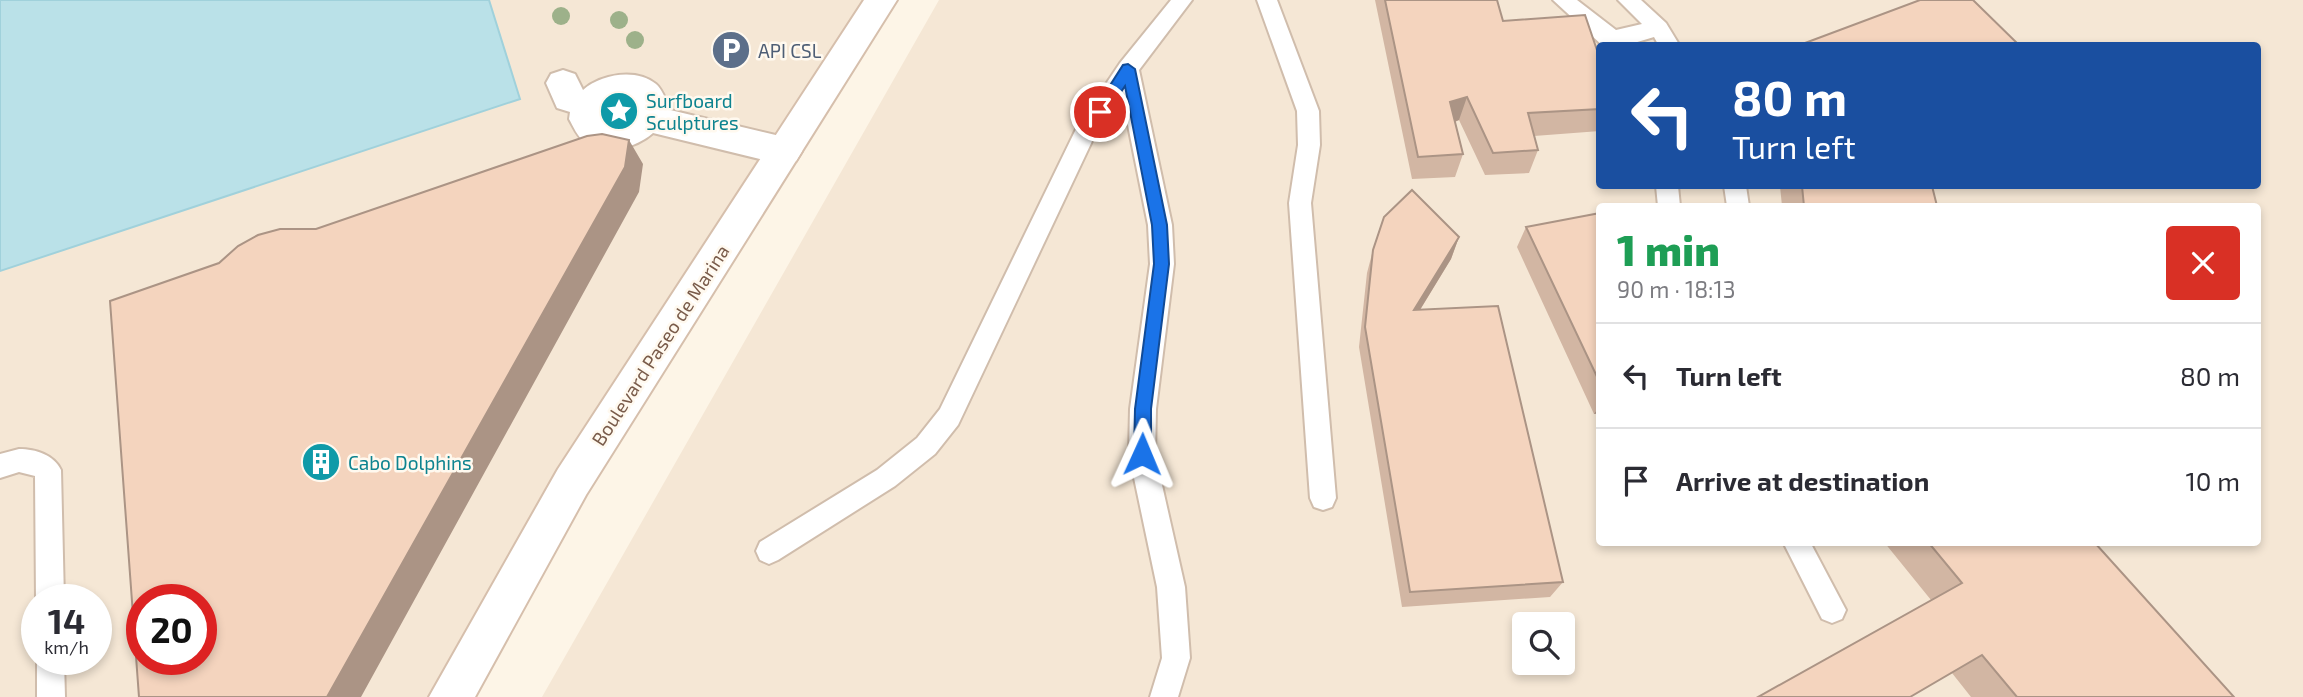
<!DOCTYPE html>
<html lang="en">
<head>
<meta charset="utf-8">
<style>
	body { margin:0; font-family:"Exo 2",sans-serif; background:#f7f7f7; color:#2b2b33; height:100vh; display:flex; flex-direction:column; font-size:26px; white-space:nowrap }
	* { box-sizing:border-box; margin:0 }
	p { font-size:23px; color:#7c7c81 }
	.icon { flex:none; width:38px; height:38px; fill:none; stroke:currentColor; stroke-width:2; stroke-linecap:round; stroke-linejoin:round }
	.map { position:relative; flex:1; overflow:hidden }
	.drawer { position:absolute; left:1596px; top:203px; width:665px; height:343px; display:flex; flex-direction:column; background:#fff; border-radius:7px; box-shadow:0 4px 10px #0003 }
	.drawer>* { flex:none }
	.hud { position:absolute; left:1596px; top:42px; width:665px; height:147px; border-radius:7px; box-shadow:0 4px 10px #0003; background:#1a4fa0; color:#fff; overflow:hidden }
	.buttons { position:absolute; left:1512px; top:612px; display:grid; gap:14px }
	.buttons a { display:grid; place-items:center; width:63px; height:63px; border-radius:7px; background:#fff; box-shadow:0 4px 10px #0003; font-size:35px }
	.speed { position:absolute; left:21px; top:584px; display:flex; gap:14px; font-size:35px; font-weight:700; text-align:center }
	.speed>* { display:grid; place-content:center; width:91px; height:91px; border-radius:50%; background:#fff; box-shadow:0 4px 10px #0003; line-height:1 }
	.speed small { font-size:18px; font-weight:400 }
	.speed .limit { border:10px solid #d22; background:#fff; color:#111 }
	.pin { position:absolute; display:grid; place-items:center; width:60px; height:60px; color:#fff; margin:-30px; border:4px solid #fff; border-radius:50%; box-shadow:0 2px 7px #0007 }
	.me { position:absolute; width:77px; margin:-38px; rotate:1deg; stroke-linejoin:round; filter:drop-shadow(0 0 5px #0008) }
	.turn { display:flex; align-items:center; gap:24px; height:147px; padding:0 21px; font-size:32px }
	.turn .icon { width:91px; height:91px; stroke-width:2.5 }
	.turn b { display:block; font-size:49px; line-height:60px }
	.round { display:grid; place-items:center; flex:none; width:74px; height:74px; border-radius:7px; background:#f7f7f7 }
	.summary { display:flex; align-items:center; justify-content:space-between; height:119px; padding:0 21px }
	h1 { font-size:42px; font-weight:800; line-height:52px; color:#1e9e55 }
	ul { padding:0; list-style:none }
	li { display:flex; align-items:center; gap:21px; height:105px; padding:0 21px; border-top:2px solid #e1e1e2 }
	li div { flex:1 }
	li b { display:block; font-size:26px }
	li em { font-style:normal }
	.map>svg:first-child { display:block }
</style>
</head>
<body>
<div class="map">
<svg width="2303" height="697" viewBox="0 0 2303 697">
	<rect width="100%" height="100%" fill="#fdf5e7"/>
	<path fill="#f5e7d5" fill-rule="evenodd" d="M489 0H881L451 697H0V271L519 99ZM37 600H96V660H37ZM142 600H201V660H142Z
		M939 0H2303V697H542ZM1600 46H2258V186H1600ZM1600 206H2258V542H1600ZM1524 625H1563V663H1524Z"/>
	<path fill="#bae1e8" stroke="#a0d1db" stroke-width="2" d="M0 0H489L520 99 0 271Z"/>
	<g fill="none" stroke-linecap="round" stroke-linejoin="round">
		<g stroke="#d0bdac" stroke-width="4">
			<path id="lane" d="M1171 0H1192L1139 70 1172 225 1174 264 1156 409 1155 454 1185 587 1190 658 1178 697H1150L1162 658 1157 587 1129 454 1130 409 1150 264 1148 225 1122 95 1094 137 958 425 935 454 895 486 778 560 769 564 760 560 756 551 760 542 877 470 917 438 940 409 1077 127 1120 63Z
				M1257 0H1277L1319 111 1320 145 1311 203 1336 498 1332 507 1323 510 1314 507 1310 498 1289 203 1298 145 1297 111Z
				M1553 0H1577L1616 30 1642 24 1618 0H1641L1666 23 1680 46H1659L1654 37 1624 46H1603Z
				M1656 186H1678L1680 206H1658Z
				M1724 186H1746L1749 206H1727Z
				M19 449C36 449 54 455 61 470L64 600H36L35 476 19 472 0 478V454Z
				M1783 542H1810L1846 610 1842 619 1832 623 1822 619Z
				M37 658 64 660 65 697H37Z"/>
		</g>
		<g stroke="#d0bdac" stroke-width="4">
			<path id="street" d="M563 70 575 74 583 90C601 74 636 68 656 84 661 88 665 98 668 104L666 109 784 137 796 141 802 151 796 161 784 165 653 133C636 148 606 156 585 142 578 138 573 126 569 119L570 112 557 108 546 83 551 74ZM625 100 632 103V110L617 122H608L604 116 605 111 617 101Z"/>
		</g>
		<g stroke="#d6bfac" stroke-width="4">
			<path id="secondary" d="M864 0H897L586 495 475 697H429L558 469Z"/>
		</g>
		<use href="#lane" fill="#fff" fill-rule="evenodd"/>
		<use href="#street" fill="#fff" fill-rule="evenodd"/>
		<use href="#secondary" fill="#fff" fill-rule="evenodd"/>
	</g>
	<g fill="#9db18a">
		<circle cx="561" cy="16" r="9"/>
		<circle cx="619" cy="20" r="9"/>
		<circle cx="635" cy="40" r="9"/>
	</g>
	<path fill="#d2b6a3" d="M1375 0H1497L1503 21 1600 59V131L1534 136 1538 150 1529 173 1485 175 1459 120 1455 122 1463 154 1455 177 1412 179Z
		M1780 186H1932L1937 206H1782Z
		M1600 213V413L1594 414 1517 247 1526 227Z
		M1459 237 1451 259 1420 310 1563 582 1550 597 1402 607 1359 347 1367 273 1373 250Z
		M1884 542H2097L2095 544 2234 697H1971L1952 673 1931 600Z"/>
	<path fill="#ab9485" d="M1467 97 1459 120 1443 126 1450 102Z
		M629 140 643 164 639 192 361 697H327Z
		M1459 237 1451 259 1407 331 1414 310Z
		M1600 406V413L1594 414Z"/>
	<path fill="#f4d4be" stroke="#ab9485" stroke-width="2" fill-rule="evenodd" d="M1385 0H1497L1503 21 1585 15 1600 59V109L1528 113 1538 150 1493 153 1467 97 1450 102 1463 154 1418 157Z
		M1920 0H1973L2020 46H1797Z
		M602 134 629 140 625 167 327 697H139L110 301 219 263 238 246 258 235 280 229H316L587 136ZM142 600H201V660H142Z
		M1802 186H1932L1937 206H1804Z
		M1412 190 1459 237 1414 310 1498 306 1563 582 1410 592 1365 327 1373 250 1384 217Z
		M1600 213V383L1526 227Z
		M1928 542H2097L2095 543 2234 697H2017L1982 655 1910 697H1758L1962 583Z"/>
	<path fill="#1a73e8" stroke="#114b97" stroke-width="2" d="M1128 64 1135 69 1167 225 1169 264 1151 409V454L1148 460 1142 462 1136 460 1134 454 1135 409 1154 264 1152 225 1125 86 1105 116H1095L1093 112 1123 65Z"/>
	<defs>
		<g id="parking-disc" transform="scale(2.0125)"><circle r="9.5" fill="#5c6f8a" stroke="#fff9ef"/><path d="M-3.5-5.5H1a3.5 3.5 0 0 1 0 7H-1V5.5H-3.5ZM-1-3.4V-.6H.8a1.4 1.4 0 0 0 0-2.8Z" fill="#fff"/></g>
		<g id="sight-disc" transform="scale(2.0125)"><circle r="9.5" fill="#0f9aa8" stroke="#fff9ef"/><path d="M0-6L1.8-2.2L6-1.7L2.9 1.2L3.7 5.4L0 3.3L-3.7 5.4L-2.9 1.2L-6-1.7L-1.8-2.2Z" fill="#fff"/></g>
		<g id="building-disc" transform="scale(2.0125)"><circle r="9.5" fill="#0f9aa8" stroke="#fff9ef"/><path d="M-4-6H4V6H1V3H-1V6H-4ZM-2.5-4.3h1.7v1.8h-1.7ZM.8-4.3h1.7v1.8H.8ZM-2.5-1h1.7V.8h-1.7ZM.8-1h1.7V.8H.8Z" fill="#fff"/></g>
	</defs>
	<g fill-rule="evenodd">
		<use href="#parking-disc" x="731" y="50"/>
		<use href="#sight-disc" x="619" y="111"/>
		<use href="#building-disc" x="321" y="462"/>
	</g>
	<g text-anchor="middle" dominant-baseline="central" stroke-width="5" stroke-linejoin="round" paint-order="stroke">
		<g font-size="19" fill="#4e5e75" stroke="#fff9ef" text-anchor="start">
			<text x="758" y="50">API CSL</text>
		</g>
		<g font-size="19" fill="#0d838f" stroke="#fff9ef" text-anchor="start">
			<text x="646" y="100">Surfboard<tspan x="646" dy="22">Sculptures</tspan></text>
			<text x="348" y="462">Cabo Dolphins</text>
		</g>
		<g font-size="19" fill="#795b4a" stroke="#fff9ef">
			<text transform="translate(660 345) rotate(-57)">Boulevard Paseo de Marina</text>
		</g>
	</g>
</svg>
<div class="buttons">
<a><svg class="icon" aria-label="search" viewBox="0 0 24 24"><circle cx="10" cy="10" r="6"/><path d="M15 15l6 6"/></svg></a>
</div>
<div class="speed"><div>14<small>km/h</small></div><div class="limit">20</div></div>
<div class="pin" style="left:1100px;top:112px;background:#d93025"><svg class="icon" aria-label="arrive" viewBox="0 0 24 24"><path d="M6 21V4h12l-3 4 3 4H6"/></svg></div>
<svg class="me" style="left:1142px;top:454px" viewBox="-20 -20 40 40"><path d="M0-17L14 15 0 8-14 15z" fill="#1a73e8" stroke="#fff" stroke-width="4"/></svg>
<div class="hud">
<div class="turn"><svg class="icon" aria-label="left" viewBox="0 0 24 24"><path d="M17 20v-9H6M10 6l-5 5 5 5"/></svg><div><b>80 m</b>Turn left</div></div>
</div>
<section class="drawer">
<div class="summary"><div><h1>1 min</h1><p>90 m · 18:13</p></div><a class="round" style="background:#d93025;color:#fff"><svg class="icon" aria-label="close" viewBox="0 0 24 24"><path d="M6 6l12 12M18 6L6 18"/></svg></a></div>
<ul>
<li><svg class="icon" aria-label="left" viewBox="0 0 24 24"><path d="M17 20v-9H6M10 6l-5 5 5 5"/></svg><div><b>Turn left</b></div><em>80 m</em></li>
<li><svg class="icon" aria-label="arrive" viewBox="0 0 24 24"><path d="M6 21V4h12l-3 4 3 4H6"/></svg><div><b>Arrive at destination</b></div><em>10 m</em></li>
</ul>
</section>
</div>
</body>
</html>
